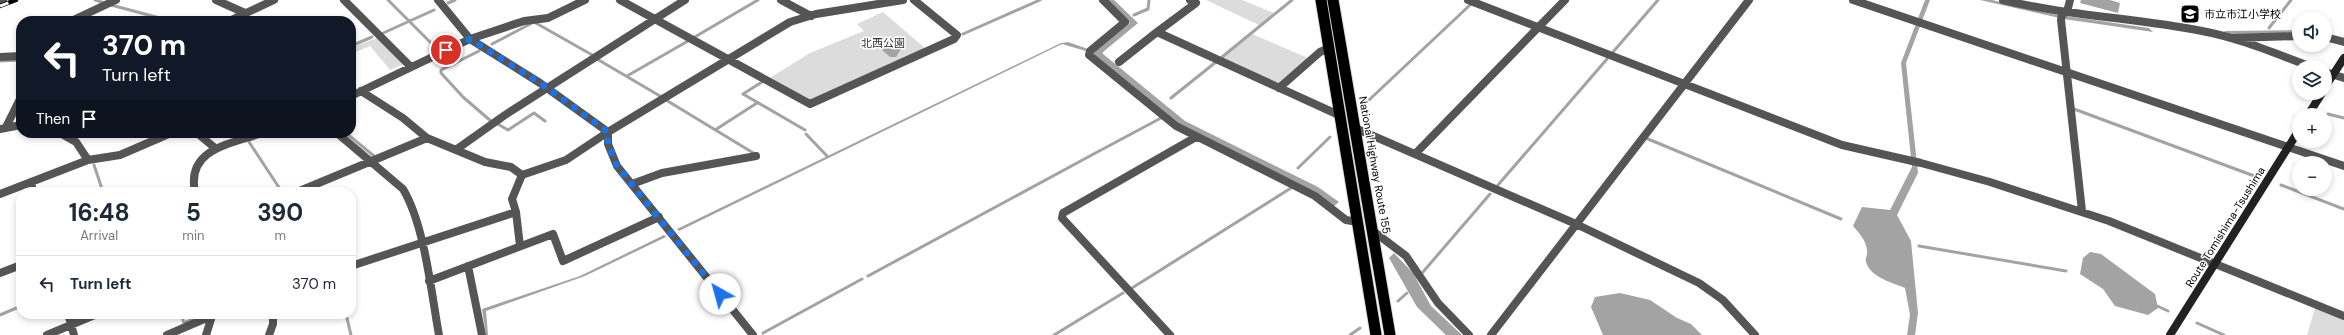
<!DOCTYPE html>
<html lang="en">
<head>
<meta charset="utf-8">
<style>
	body { margin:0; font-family:"DM Sans","Noto Sans JP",sans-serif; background:#f6f6f7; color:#1f2937; height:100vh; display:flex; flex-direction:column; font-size:15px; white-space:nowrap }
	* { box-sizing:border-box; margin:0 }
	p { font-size:13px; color:#747a83 }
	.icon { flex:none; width:22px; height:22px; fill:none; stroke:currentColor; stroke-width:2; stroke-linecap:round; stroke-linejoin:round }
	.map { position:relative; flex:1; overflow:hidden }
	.details { position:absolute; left:16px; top:187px; width:340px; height:132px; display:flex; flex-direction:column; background:#fff; border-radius:16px; box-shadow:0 2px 6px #0003 }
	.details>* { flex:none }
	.top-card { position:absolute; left:16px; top:16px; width:340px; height:122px; border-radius:16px; box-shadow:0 2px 6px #0003; background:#111827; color:#fff; overflow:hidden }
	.tools { position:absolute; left:2292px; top:12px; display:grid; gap:8px }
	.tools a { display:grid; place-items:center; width:40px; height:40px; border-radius:50%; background:#fff; box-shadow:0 2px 6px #0003; font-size:20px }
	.pin { position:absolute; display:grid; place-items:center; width:34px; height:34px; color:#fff; margin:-17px; border:2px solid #fff; border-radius:50%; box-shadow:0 1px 4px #0007 }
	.me { position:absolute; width:44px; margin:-22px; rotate:322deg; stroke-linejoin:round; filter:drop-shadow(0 0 3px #0008) }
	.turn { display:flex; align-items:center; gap:14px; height:84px; padding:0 20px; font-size:18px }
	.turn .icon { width:52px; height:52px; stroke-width:2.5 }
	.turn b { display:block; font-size:28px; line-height:34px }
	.then { display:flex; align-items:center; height:38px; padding:0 20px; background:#0003; gap:8px; font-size:15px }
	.eta { display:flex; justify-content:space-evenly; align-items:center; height:68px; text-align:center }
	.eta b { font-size:24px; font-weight:700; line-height:28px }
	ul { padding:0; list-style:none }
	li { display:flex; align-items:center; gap:12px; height:56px; padding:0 20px; border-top:1px solid #e0e1e3 }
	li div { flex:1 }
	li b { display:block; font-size:15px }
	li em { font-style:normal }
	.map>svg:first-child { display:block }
</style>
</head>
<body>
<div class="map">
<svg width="2344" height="335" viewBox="0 0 2344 335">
	<rect width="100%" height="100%" fill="#fff"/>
	<path fill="#dcdcdc" d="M1206 0H1242L1274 13 1259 25Z
		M883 12 926 49 808 101 768 79 810 53 864 31 857 24Z
		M1252 34 1308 58 1281 83H1277L1222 58Z
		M377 38 404 64 390 70 370 46 351 54V48Z
		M2315 308 2344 320V335H2307Z"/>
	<path fill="#a3a3a3" d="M1106 0H1114L1138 23 1103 52V54L1185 121 1318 187 1339 202 1333 207 1178 126 1090 54 1130 23Z
		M1925 0H1930L1906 63 1918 173 1897 215 1911 241 1918 313 1915 335H1907L1910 315 1905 288C1893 283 1870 277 1866 262 1865 258 1868 254 1867 250 1866 240 1859 233 1853 226L1862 207 1890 210 1912 167 1901 63Z
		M1980 0H1992L2052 14 2149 28 2153 32 2064 19Z
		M2081 0H2110L2120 3 2118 13 2080 3Z
		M2299 30V34L2228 35 2224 31Z
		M884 42 901 49 896 57H890L882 50Z
		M1068 42 1088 49 1086 51 1062 44 679 231 677 229 1061 43Z
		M664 235 666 237 585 276 486 311 488 335H486L482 309 580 276Z
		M2090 252 2101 254 2155 294 2158 308 2148 315 2115 306 2103 289 2080 274 2083 258Z
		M1394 253 1413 273 1431 306 1462 335H1446L1417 307 1389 258Z
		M1620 293 1650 300 1677 318 1691 324 1702 335H1603L1591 307 1595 297Z"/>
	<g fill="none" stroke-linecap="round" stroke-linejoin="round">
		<path stroke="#a3a3a3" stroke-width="3" d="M95 0 105 3
			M388 0 437 49
			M448 3 455 0
			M111 5 171 21
			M1134 15 1148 9 1149 0
			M154 21 160 18
			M2269 28 2291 0
			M381 34 434 10
			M963 34 1040 0
			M693 38 758 0
			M492 44 534 22 594 56
			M351 46 372 37
			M479 51 441 70V73L463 97 492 122
			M1613 52 1658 0
			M443 55 454 64
			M1222 57 1292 0
			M597 59 660 96
			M0 61 21 60
			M627 76 688 41
			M762 82 743 94 805 130
			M1171 98 1216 62
			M666 100 755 154
			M1369 100 1470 5
			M2074 109 2257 177
			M2328 114 2344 118
			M496 123 508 130 534 113 545 121
			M715 130 757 103
			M346 133 374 156
			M806 134 827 156
			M1648 139 1841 219
			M249 142 282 192
			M1103 149 1161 118
			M94 165 103 192
			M1298 168 1330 137
			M1498 185 1607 59
			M2281 185 2344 209
			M1919 246 2066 271
			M1423 272 1490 194
			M868 276 1101 150
			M1132 288 1291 188
			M1398 301 1407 293
			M2155 305 2168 311
			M181 314 184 323 205 314
			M346 314 351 335
			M0 315 21 306
			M2197 323 2224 335
			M763 333 862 279
			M1054 335 1123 293
			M1350 335 1360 328"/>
		<g stroke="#dbdbdb" stroke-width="13">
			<path id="trunk" d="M1321 0 1376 335
				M1333 0 1390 335"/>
		</g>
		<path stroke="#555" stroke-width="8" d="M216 0 245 13
			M344 0 411 67
			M620 0 810 104 954 39 957 35 914 0
			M781 0 811 16
			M1103 0 1125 22 1090 51 1089 55 1176 126 1315 196 1346 220 1358 222
			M1190 0 1196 3 1157 32 1341 116
			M1468 0 1842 145 1921 163 1990 182 2109 221 2344 316
			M2003 0C2069 16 2136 18 2202 31 2240 38 2276 54 2312 67
			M0 1 3 0
			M2067 12 2062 14 2061 20 2082 211
			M2067 12 2070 0
			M71 21 116 0
			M229 21 274 0
			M2325 37 2344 42
			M2233 38 2299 36
			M0 57 21 56
			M1119 62 1157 32
			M2325 72 2344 78
			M1279 88 1320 52 1329 48
			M361 91 403 118 427 138 485 162 511 167 522 175
			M351 96 470 39 524 21 548 18 585 0
			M6 127 21 97
			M1355 128 1576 224 1699 283 1723 300 1755 335
			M0 129 21 125
			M60 133 76 142 88 160
			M197 133 215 148
			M337 133 403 189C425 226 431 292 439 335
			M457 149 505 115 685 0
			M1416 153 1565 0
			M31 182 33 192
			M632 184 662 173 756 156
			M195 192C186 149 230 144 262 133
			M297 192 427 138
			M0 194 88 160 120 155 171 133
			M516 212 520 246
			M1373 231 1406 256 1438 303 1469 335
			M351 266 516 212 512 199 522 175 566 160 608 132 790 22 816 14 903 0
			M468 266 482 335
			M0 273 21 265
			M429 281 553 234 563 261 659 217
			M68 314 74 335
			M47 335 97 314
			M167 335 216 314
			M206 335 212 316
			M269 335 273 324V314
			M1170 335 1062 218 1063 213 1196 137
			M1491 335 1749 0"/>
		<path stroke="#555" stroke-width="8" d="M438 0 470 39 540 83 608 132V144L617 166 753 335
			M1853 0 2344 166"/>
		<path stroke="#222" stroke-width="8" d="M2325 87 2344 58
			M2308 115 2322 93
			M2170 335 2299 130"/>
		<use href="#trunk" stroke="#000" stroke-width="11"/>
		<g stroke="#000" stroke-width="4.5">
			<path id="rail" d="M0 6 16 0"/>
		</g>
		<use href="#rail" stroke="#fff" stroke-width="3" stroke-dasharray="9" stroke-linecap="butt"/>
	</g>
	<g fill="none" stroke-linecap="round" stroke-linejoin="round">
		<path stroke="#1a73e8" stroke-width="7" stroke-dasharray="0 12.6" d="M446 50 470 39 540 83 608 132V144L617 166 720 294"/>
	</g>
	<defs>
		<g id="school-square" transform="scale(1)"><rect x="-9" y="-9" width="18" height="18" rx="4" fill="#000" stroke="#fff"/><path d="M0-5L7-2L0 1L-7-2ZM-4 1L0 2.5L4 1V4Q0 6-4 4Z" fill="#fff"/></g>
	</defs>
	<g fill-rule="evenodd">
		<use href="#school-square" x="2190" y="14"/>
	</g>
	<g text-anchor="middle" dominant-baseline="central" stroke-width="3" stroke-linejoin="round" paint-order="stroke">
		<g font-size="11" fill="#000" stroke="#fff" text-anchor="start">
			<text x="2204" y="14">市立市江小学校</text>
		</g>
		<g font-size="11" fill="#333" stroke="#fff">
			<text x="883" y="43">北西公園</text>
		</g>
		<g font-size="11" fill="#000" stroke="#fff">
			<text transform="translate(1375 165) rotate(80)">National Highway Route 155</text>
			<text transform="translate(2225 227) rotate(-58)">Route Tomishima-Tsushima</text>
		</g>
	</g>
</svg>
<div class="tools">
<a><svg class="icon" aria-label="sound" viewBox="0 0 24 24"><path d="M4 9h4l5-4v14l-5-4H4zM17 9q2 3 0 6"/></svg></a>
<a><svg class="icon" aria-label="layers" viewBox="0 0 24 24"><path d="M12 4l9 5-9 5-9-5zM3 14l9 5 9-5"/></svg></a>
<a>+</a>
<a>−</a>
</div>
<div class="pin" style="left:446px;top:50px;background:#d93025"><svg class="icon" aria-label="arrive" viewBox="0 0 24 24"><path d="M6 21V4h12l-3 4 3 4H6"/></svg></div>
<svg class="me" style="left:720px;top:294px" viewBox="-20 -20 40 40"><circle r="19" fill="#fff"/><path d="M0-13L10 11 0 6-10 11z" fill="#1a73e8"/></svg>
<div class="top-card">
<div class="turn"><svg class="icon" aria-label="left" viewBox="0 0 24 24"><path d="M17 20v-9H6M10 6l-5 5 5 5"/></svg><div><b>370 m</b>Turn left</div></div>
<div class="then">Then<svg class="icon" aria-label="arrive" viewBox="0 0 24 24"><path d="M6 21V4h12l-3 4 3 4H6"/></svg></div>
</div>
<section class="details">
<div class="eta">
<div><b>16:48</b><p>Arrival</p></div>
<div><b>5</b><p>min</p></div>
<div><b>390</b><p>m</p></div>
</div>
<ul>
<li><svg class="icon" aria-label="left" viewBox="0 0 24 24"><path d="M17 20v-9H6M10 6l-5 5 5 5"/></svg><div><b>Turn left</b></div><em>370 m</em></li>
</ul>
</section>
</div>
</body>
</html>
